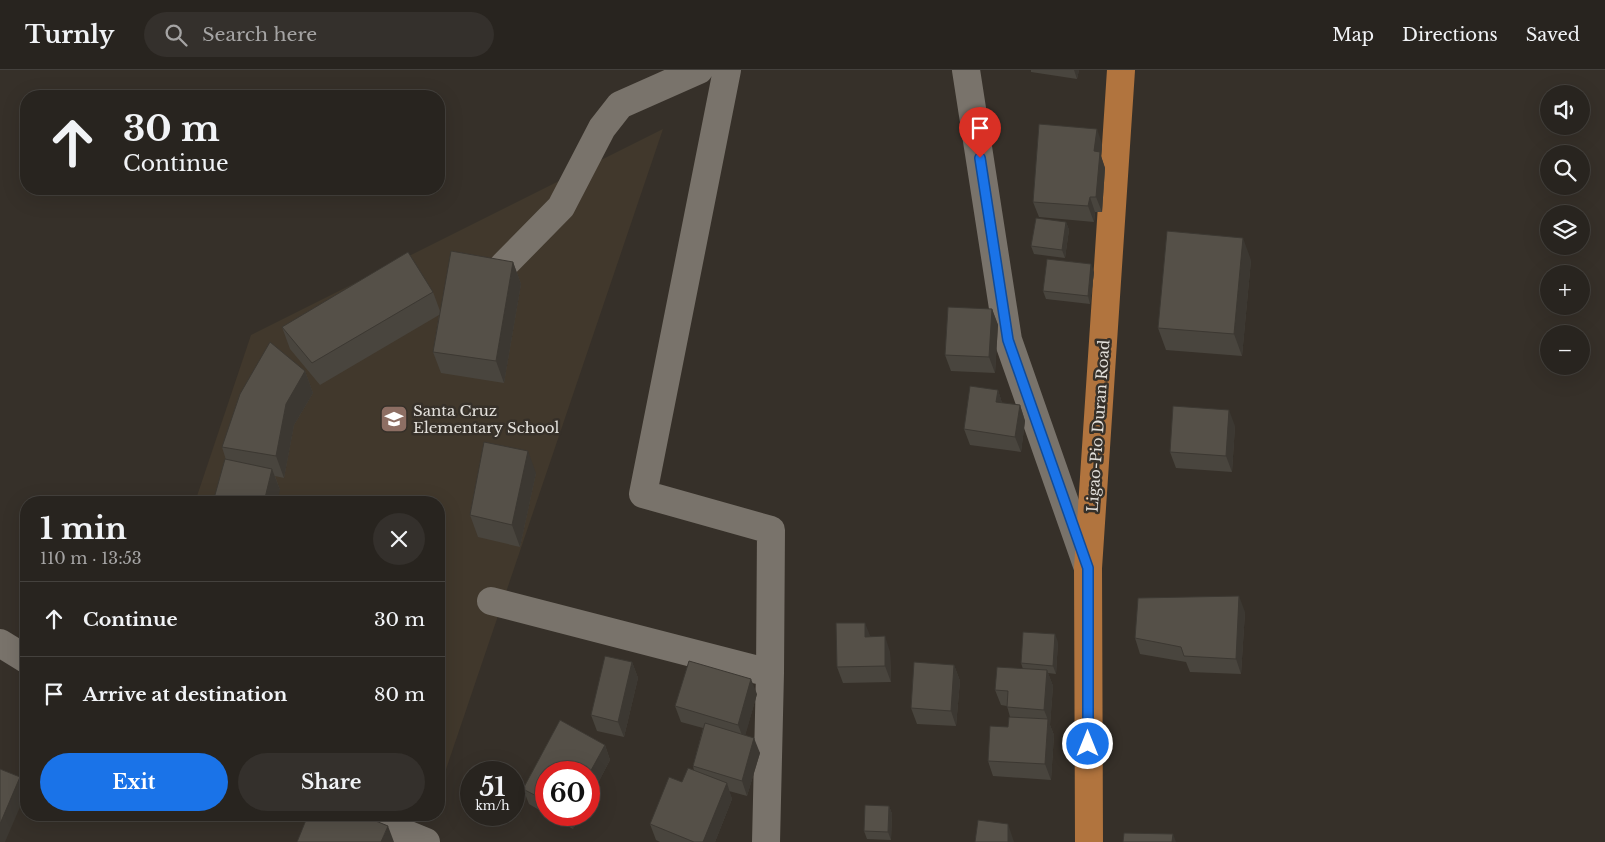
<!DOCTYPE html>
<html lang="en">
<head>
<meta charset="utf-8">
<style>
	body { margin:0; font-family:"Libre Baskerville",serif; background:#34302c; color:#f1f3f6; height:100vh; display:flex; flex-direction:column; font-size:19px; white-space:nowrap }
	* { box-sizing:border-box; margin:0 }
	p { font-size:16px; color:#a5a4a4 }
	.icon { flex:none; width:28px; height:28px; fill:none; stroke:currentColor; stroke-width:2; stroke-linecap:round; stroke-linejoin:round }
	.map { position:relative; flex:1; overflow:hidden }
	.drawer { position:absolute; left:20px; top:426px; width:425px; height:325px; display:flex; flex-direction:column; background:#28241f; border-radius:20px; box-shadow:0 5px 20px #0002,0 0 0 1px #44413d }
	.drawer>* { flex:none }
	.banner { position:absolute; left:20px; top:20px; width:425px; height:105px; border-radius:20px; box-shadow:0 5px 20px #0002,0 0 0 1px #44413d; background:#28241f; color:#f1f3f6; overflow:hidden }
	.buttons { position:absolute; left:1540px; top:15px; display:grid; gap:10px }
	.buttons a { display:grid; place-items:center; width:50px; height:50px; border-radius:50%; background:#28241f; box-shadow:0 5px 20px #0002,0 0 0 1px #44413d; font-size:25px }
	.speed { position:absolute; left:460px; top:691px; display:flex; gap:10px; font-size:25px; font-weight:700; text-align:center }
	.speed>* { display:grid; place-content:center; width:65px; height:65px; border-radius:50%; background:#28241f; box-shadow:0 5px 20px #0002,0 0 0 1px #44413d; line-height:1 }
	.speed small { font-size:12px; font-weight:400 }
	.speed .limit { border:8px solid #d22; background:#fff; color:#111 }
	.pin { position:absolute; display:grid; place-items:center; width:42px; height:42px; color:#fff; margin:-51px -21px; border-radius:50% 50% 50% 0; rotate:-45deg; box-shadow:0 0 5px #0007 }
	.pin .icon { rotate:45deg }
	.me { position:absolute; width:55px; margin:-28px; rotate:0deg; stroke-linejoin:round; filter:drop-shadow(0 0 4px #0008) }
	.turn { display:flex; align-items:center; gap:18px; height:105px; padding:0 20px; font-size:22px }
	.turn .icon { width:65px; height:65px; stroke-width:2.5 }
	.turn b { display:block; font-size:35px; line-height:42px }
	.round { display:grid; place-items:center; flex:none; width:52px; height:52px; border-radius:26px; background:#34302c }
	.overview { display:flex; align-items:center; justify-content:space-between; height:85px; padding:0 20px }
	h1 { font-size:30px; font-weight:700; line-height:38px }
	.primary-button { display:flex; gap:10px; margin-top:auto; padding:10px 20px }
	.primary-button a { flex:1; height:58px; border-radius:30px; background:#1a73e8; color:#fff; font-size:20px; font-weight:700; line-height:58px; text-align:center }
	.primary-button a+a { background:#34302c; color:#f1f3f6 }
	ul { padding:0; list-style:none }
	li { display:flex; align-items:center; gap:15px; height:75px; padding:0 20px; border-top:1px solid #44413d }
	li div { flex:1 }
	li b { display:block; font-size:19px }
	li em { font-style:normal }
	header { display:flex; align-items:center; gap:30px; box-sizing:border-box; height:70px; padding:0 25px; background:#28241f; border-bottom:1px solid #44413d }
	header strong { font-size:24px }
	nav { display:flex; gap:28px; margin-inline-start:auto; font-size:18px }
	.search { width:350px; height:45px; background:#34302c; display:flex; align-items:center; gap:12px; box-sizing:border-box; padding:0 18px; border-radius:28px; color:#a5a4a4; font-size:19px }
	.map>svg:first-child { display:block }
</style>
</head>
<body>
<header>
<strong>Turnly</strong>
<div class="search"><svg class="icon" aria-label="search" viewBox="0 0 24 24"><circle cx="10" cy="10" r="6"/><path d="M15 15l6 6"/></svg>Search here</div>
<nav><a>Map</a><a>Directions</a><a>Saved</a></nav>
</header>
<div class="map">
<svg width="1605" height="772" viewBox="0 0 1605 772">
	<rect width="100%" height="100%" fill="#363029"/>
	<path fill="#41382c" d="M663 59 441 714 439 713V432H195L251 265Z"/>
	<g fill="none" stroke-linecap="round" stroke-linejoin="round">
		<path stroke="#79736b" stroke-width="28" d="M727 0 643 424 771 460 770 603 766 772
			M966 0 1008 270 1088 498
			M503 196 561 137 602 58 620 35 699 0
			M491 531 770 603
			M0 573 26 589
			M360 745 426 772"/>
		<path stroke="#b1743e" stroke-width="28" d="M1089 772 1088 498 1121 0"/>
	</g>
	<path fill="#49453e" d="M1031 0H1079L1077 9 1031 2Z
		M1102 74 1101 86 1105 98 1102 142H1095L1094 152 1039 147 1033 132Z
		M1066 152 1069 160 1065 188 1034 184 1031 176Z
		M1251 190 1242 286 1166 280 1158 258Z
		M513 192 521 214 504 313 441 303 433 282 439 245 320 315 290 279 282 257 433 222 440 241Z
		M1094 202 1090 234 1046 229 1043 221Z
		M992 239 998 255 995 303 951 301 945 285Z
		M305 301 313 323 294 355 284 408 275 406 280 420 226 390 222 377Z
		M998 320 1002 333 1020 335 1025 351 1021 382 970 375 964 359Z
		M1235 356 1232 402 1176 398 1170 382Z
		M536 403 520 477 478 467 470 445Z
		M1245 542 1241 604 1190 602 1186 592 1140 584 1135 568Z
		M870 566 890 582 891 612 843 613 837 597Z
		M1058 572 1056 604 1048 603 1053 616 1050 655 1054 665 1051 710 993 706 988 691 1008 657 1010 647 1007 636 1001 635 995 620 1023 599 1021 593Z
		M632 592 638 608 624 667 597 661 591 645Z
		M954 595 960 611 956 656 917 654 911 638Z
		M757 624 745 665 760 683 747 726 729 721 732 729 715 772H660L656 770 650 754 682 712 694 701 693 696 703 658 681 652 675 636Z
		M560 650 605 675 610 690 589 730V702H546V744L529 734 523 719Z
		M889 736 892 744 891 770 867 769 864 761Z
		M548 745H581L573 759Z"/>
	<path fill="#3c3832" d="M1074 0H1079L1077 9Z
		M1097 59 1102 74 1101 86 1105 98 1102 142 1096 127 1094 81Z
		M1090 127 1095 142 1094 152 1088 136Z
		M1066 152 1069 160 1065 188 1062 180Z
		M1243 168 1251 190 1242 286 1234 264Z
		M513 192 521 214 504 313 496 291Z
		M1091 194 1094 202 1090 234 1088 226Z
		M992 239 998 255 995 303 989 287Z
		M305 301 313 323 294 355 284 408 276 386 286 334Z
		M998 320 1003 336 996 332Z
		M1020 335 1025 351 1021 382 1015 367Z
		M1229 340 1235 356 1232 402 1226 386Z
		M528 381 536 403 520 477 512 455Z
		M272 399 280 420 277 432H264Z
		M1239 526 1245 542 1241 604 1236 589Z
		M865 553 871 568 865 567Z
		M1055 564 1058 572 1056 604 1053 596Z
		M885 566 890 582 891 612 885 596Z
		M632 592 638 608 624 667 618 652Z
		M954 595 960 611 956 656 951 641Z
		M1047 600 1053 616 1050 655 1054 665 1051 710 1045 694 1048 650 1044 640Z
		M751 609 757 624 744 670 738 655Z
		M754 668 760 683 747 726 742 711Z
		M605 675 610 690 589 730V704Z
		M20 707 26 723 5 772H0V754Z
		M727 713 732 729 715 772H703Z
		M889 736 892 744 891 770 888 762Z
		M568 745H581L573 759Z
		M1008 754 1014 772H1008Z
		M388 756 394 772H381Z
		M1173 764 1176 772H1172Z"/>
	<path fill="#555048" stroke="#3c3832" d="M1039 54 1097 59 1094 81 1100 82 1096 127H1090L1088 136 1033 132Z
		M1036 148 1066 152 1062 180 1031 176Z
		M1167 161 1243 168 1234 264 1158 258Z
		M451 181 513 192 496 291 433 282Z
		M408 182 433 222 312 293 282 257Z
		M1047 189 1091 194 1088 226 1043 221Z
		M948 237 992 239 989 287 945 285Z
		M270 272 305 301 286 334 276 386 222 377 240 324Z
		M970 316 998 320 996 332 1020 335 1015 367 964 359Z
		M1173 336 1229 340 1226 386 1170 382Z
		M484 372 528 381 512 455 470 445Z
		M225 389 272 399 264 432H213Z
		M1239 526 1236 589 1184 586 1181 577 1135 568 1138 528Z
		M836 553H865V567L885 566V596L837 597Z
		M1023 562 1055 564 1053 596 1021 593Z
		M605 586 632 592 618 652 591 645Z
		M689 591 751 609 738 655 675 636Z
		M914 592 954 595 951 641 911 638Z
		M997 597 1047 600 1044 640 1007 637 1008 621 995 620Z
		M1009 647 1048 649 1045 694 988 691 990 656 1008 657Z
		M560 650 605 675 589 704V702H546V731L523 719Z
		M705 653 754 668 742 711 693 696Z
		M688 698 727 713 703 772H694L650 754 669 707 682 712Z
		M0 699 20 707 0 754Z
		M865 735 889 736 888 762 864 761Z
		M308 745H361L388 756 381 772H297Z
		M978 750 1008 754V772H975Z
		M1124 763 1173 764 1172 772H1123Z"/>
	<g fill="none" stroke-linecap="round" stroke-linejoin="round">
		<g stroke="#114b97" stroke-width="12">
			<path id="route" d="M980 88 1008 270 1088 498V674"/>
		</g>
		<use href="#route" stroke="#1a73e8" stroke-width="9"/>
	</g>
	<defs>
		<g id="school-square" transform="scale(1.4375)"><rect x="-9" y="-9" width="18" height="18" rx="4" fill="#8d6e63" stroke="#363029"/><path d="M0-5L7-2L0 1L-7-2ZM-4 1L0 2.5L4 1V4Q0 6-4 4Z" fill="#fff"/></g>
	</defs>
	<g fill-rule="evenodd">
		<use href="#school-square" x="394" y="349"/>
	</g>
	<g text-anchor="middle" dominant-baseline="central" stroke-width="5" stroke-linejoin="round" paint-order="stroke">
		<g font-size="15" fill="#e3e0db" stroke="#363029" text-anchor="start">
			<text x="413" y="340">Santa Cruz<tspan x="413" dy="17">Elementary School</tspan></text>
		</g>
		<g font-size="15" fill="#e3e0db" stroke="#363029">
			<text transform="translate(1098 356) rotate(-86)">Ligao-Pio Duran Road</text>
		</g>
	</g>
</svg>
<div class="buttons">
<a><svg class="icon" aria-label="sound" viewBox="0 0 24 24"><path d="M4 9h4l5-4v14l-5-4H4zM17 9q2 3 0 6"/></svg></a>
<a><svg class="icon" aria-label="search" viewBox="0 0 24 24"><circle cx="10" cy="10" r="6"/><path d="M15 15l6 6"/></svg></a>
<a><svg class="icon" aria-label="layers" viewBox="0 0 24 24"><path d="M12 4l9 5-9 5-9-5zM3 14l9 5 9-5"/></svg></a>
<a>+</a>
<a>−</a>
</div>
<div class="speed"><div>51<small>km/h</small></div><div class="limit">60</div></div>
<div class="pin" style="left:980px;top:88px;background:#d93025"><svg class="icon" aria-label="arrive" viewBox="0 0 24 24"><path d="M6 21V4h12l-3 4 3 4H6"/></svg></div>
<svg class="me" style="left:1088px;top:674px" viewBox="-20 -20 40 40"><circle r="17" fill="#1a73e8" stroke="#fff" stroke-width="3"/><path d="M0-11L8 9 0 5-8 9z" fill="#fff"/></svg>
<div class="banner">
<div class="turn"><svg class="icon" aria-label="ahead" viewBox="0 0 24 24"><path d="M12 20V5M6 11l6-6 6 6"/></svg><div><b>30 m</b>Continue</div></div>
</div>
<section class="drawer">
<div class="overview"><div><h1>1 min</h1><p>110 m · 13:53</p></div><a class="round"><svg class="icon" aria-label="close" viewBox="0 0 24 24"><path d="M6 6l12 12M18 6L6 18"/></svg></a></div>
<ul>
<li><svg class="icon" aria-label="ahead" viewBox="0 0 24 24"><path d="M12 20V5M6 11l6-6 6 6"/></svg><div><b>Continue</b></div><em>30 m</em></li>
<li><svg class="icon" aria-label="arrive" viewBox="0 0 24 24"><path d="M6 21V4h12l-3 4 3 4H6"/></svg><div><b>Arrive at destination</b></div><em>80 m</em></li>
</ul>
<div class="primary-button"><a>Exit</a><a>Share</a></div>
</section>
</div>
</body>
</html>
